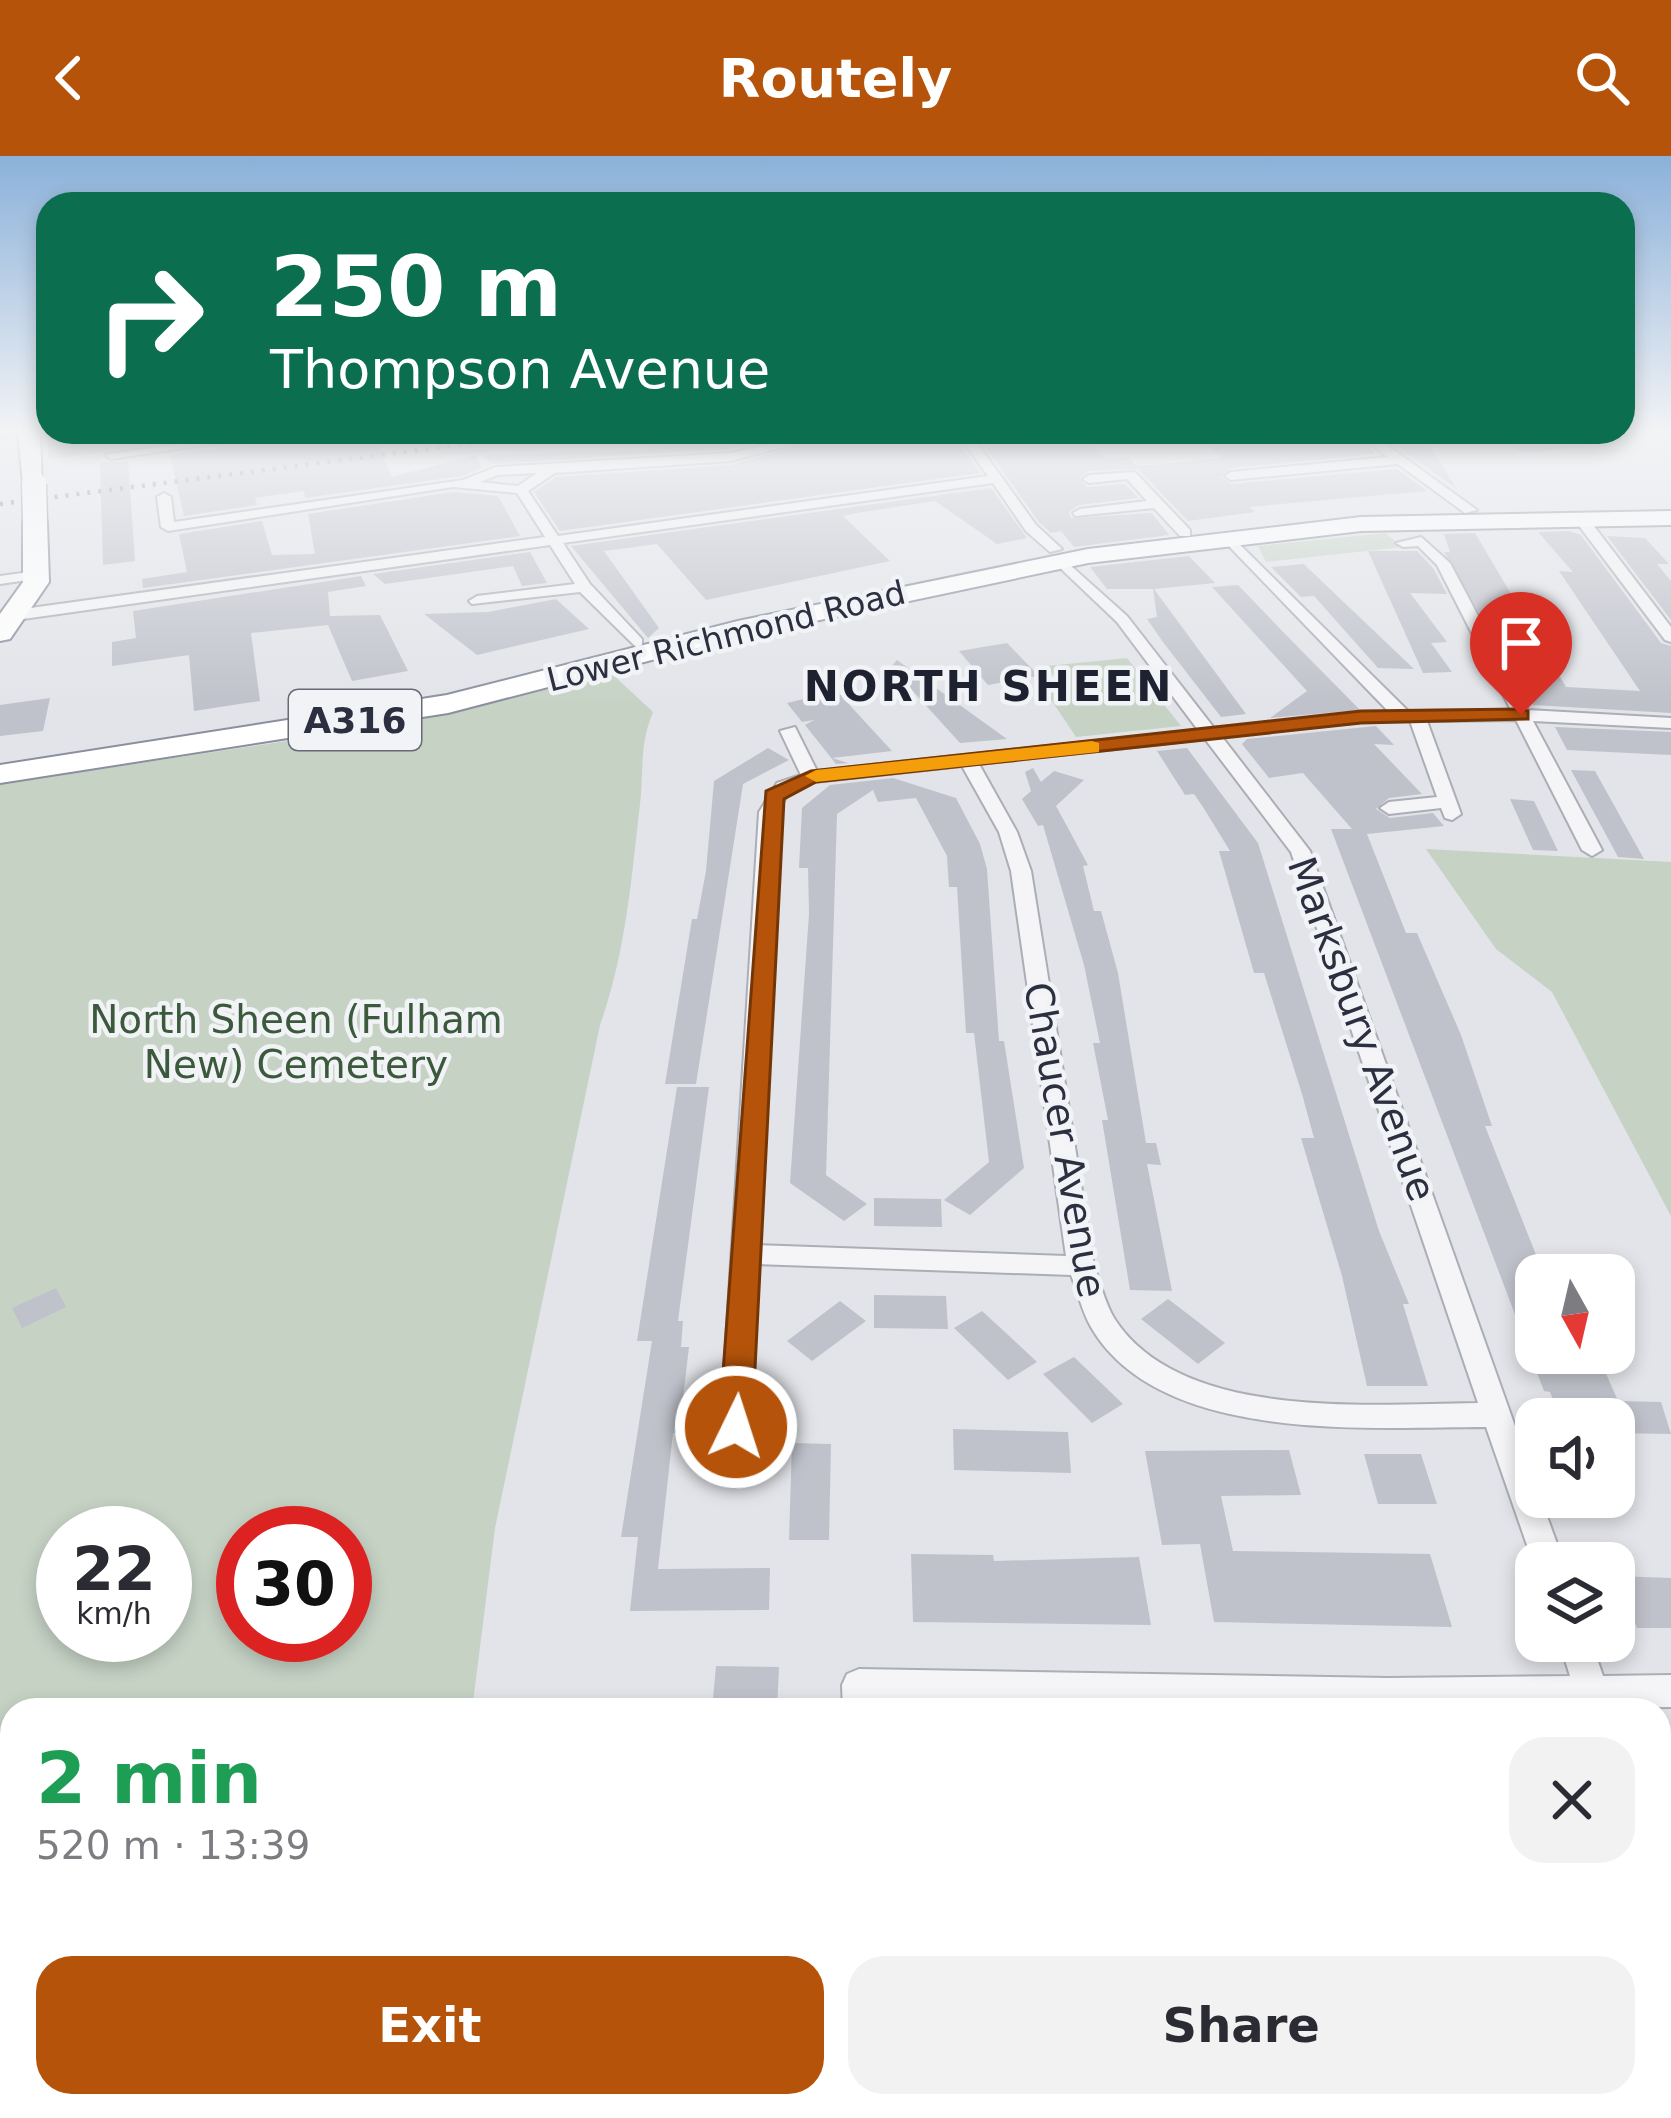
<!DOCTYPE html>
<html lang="en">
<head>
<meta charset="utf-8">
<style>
	body { margin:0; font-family:"DejaVu Sans",sans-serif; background:#f2f2f3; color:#2b2b33; height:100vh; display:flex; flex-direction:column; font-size:45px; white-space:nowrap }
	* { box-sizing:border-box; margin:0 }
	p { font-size:39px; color:#7c7c81 }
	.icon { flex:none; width:66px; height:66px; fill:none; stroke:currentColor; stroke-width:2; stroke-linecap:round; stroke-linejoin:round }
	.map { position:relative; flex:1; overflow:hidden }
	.side { position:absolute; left:0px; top:1542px; width:1671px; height:420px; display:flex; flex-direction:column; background:#fff; border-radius:36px 36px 0 0; box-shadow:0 6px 18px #0003 }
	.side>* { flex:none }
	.guide { position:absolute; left:36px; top:36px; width:1599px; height:252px; border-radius:36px; box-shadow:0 6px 18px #0003; background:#0b6e4f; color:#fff; overflow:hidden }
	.needle { width:78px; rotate:172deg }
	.fabs { position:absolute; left:1515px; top:1098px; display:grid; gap:24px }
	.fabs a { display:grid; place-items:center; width:120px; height:120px; border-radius:24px; background:#fff; box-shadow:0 6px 18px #0003; font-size:60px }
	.speed { position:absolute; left:36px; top:1350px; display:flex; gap:24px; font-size:60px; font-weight:700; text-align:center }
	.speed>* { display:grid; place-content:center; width:156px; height:156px; border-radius:50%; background:#fff; box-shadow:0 6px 18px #0003; line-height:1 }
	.speed small { font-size:30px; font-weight:400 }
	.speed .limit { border:18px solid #d22; background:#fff; color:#111 }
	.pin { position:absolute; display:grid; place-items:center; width:102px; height:102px; color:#fff; margin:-123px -51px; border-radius:50% 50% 50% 0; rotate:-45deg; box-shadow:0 0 12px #0007 }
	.pin .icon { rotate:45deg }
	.me { position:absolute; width:132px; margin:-66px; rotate:4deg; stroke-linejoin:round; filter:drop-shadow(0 0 9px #0008) }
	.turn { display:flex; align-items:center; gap:42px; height:252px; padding:0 36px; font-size:54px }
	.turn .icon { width:156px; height:156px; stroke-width:2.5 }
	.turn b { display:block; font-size:84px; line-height:102px }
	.round { display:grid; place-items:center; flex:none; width:126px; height:126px; border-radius:36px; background:#f2f2f3 }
	.summary { display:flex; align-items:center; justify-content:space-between; height:204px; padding:0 36px }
	h1 { font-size:72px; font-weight:700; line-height:90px; color:#1e9e55 }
	.primary-button { display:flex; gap:24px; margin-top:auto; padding:24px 36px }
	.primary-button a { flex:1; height:138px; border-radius:36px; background:#b45309; color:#fff; font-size:48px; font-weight:700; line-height:138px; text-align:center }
	.primary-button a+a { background:#f2f2f3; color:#2b2b33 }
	header { display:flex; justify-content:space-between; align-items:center; height:156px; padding:0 36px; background:#b45309; color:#fff; font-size:54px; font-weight:700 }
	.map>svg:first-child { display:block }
</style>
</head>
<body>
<header><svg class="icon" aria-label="back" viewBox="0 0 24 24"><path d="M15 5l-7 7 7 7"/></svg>Routely<svg class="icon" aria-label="search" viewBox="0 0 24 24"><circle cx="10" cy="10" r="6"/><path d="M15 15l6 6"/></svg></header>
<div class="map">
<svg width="1671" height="1962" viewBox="0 0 1671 1962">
	<rect width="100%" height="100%" fill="#e2e4e9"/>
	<path fill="#c5d2c4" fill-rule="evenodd" d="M48 275 162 276 183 282 176 288 48 303Z
		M1385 377 1403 391 1266 406 1258 390Z
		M1127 502 1181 570 1076 581 1038 524 1055 522 1047 510Z
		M609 515 653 556C639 589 644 614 640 648 631 726 626 795 600 869L495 1372 472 1554H12V1950H401L399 1962H0V628L387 570ZM63 1377H165V1479H63ZM243 1377H345V1479H243Z
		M1426 693 1671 706V1060L1552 836 1496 793Z"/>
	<path fill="#c0c2cb" d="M343 276H372L392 321 475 299 482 312 462 320 305 342 304 335 255 342 257 349 184 360 170 299Z
		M724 276H799L730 293 491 308 482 299 648 294 675 281Z
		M843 276 953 278 980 317 560 375 534 336 556 321 732 309Z
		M975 276H1079L1107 303 1128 301 1136 309H1153L1222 302 1199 281 1351 276 1376 298 1231 312 1221 321 1231 328 1397 313 1427 335 1249 351 1255 356 1188 365 1138 313 1089 315 1079 322 1087 331 1125 328 1138 342 1079 349 1069 356 1071 362 1152 357 1169 379 1074 391 1061 375 1051 377 1039 366Z
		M1377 276H1406L1432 293 1456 332Z
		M1487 276H1581L1582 291 1524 297Z
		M128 305 135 405 103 409 100 307Z
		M991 332 1027 382 997 388 935 345 857 357 843 360 890 405 706 444 657 388 604 395 659 472 648 482 571 390Z
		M453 336 498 340 520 380 143 432 142 423 187 416 179 378 262 365 272 399 315 398 308 358Z
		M1569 375 1581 379 1661 487 1671 490V557L1533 549 1444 396H1450L1444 378 1475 377 1566 531 1640 535 1559 415 1573 416 1538 376Z
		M1607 380 1645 382 1669 408H1657L1671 425V464Z
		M1368 395H1417L1433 412 1447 438 1410 437 1447 486 1431 487 1452 516 1423 517Z
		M530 396 547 427 522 430 513 410 385 428 373 418Z
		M1189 400 1215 427 1154 433 1246 558 1221 561 1163 486 1147 463 1157 461 1153 433H1107L1090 411Z
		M1304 408 1309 413 1414 513 1378 512 1314 440 1301 441 1271 411Z
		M361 420 366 430 328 436 330 460 380 459 408 515 352 525 328 469 251 477 260 545 194 555 189 499 112 510V486L136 482 133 455Z
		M1238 429 1291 484 1360 554 1270 562 1307 535 1212 431Z
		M556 443 589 473 477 499 424 458 488 456Z
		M1007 487 1039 520 988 529 959 495Z
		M897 504 1007 583 960 587 891 511Z
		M837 535 856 556 892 595 832 602 848 607 836 608 805 569 814 564 802 566 787 547Z
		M50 542 43 575 0 580V549Z
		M1376 570 1394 589 1374 588 1422 638 1389 642 1376 653 1390 662 1433 657 1444 670 1367 678 1406 777H1417L1461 879 1492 970H1485L1544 1119H1536V1197H1597L1618 1245 1661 1246 1671 1278 1614 1277V1263H1561L1550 1236 1544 1235 1331 673H1352L1303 617 1269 622 1242 588 1247 583Z
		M1555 571 1671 576V599L1567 594Z
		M768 592 789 604 743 628 696 928H665L692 763H697L706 715 714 625Z
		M1187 592 1258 687 1379 1075 1409 1148H1403L1428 1230H1367L1342 1120 1301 982H1314L1302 938 1264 817H1254L1219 695H1230L1203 651 1194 638 1185 639 1157 595Z
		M1033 612 1041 626 1054 615 1084 624 1056 650 1088 709 1083 710 1094 755H1101L1118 817 1146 987H1156L1161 1009 1147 1008 1172 1135 1130 1134 1102 964H1108L1093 887H1100L1084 809 1043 669 1038 670 1022 643 1031 635 1025 616Z
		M1571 614 1595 615 1644 703 1618 701Z
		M893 622 956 642 980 688 987 713 999 885H1004L1024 1012 970 1059 944 1044 989 1006 974 877H966L957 731H949L947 700 916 642 878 646 873 634 837 658 826 1019 867 1048 844 1065 790 1027 809 758 808 712H799L802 652 830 629Z
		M1510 643 1534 645 1558 695 1533 694Z
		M677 931H709L678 1165H683L681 1191H689L684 1233 680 1277H673L658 1413 770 1412 769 1454 630 1455 638 1381H621L652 1185H637Z
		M874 1042 941 1043 942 1071 874 1070Z
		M56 1132 66 1151 22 1172 12 1152Z
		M874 1139 946 1140 948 1173 874 1172Z
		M1168 1143 1197 1165 1225 1187 1198 1208 1141 1163Z
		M840 1145 866 1165 812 1205 787 1185Z
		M982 1155 1005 1176 1037 1206 1008 1224 954 1172Z
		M1074 1201 1123 1248 1092 1267 1043 1218Z
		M953 1273 1068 1276 1071 1317 954 1314Z
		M792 1287 831 1288 829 1384H789Z
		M1289 1294 1301 1339 1221 1340 1233 1395 1430 1398 1452 1471 1214 1466 1200 1388 1162 1389 1145 1295Z
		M1364 1298H1421L1437 1348H1378Z
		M911 1398 993 1399 994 1405 1139 1401 1151 1469 913 1466Z
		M1614 1420 1671 1422V1472H1637L1633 1463H1614Z
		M716 1510 779 1511 777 1554H712Z"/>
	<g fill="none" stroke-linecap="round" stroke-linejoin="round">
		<g stroke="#abaeb6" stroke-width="4">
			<path id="street" d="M0 275H16L0 283Z
				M256 276H290L111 303 105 299Z
				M818 276H839L731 305 555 317 528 335 558 380 988 320 957 276H969L1036 369 1062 393 1050 396 1026 375 993 327 563 387 590 428 642 483V489L636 491 580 436 472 448 469 445 477 440 575 428 550 389 16 464 8 459 16 454 545 381 517 337 453 331 168 375 161 371 157 341 164 337 171 341 174 366 463 324 496 311 731 297ZM537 317 518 330 480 326 498 319Z
				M1355 276H1369L1477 354 1465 357 1398 308 1231 324 1225 320 1231 316 1388 301Z
				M1135 316 1190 374V380H1180L1154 352 1075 360 1073 357 1080 353 1147 345 1127 323 1089 327 1083 323 1089 319Z
				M1582 360 1587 361 1671 471V486L1665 484 1577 367V361Z
				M1230 379 1408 555 1511 554 1437 409 1418 390 1403 391 1396 387 1421 381 1450 407 1528 554 1671 562V572L1533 565 1602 694 1592 700 1582 694 1516 564 1427 565 1461 658 1452 664 1445 662 1441 652 1389 658 1380 652 1389 646 1437 641 1410 565 1361 566 1222 581 1310 695 1511 1259 1536 1330V1341H1540L1564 1407H1536V1415L1486 1271C1371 1271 1159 1289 1091 1171 1082 1156 1078 1136 1071 1119L757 1108 748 1315 743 1324 733 1327 723 1324 718 1315 759 656 777 627 801 619 780 575 795 571 817 615 1198 574 1117 466 1056 408 1054 405 1061 401 1127 460 1214 572 1389 556 1225 386V380ZM1205 583 1291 696 1478 1247C1372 1248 1180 1266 1114 1162 1105 1147 1100 1126 1094 1110L1031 715 1017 676 979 608ZM962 610 999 676 1011 715 1066 1100 758 1089 777 656 790 635 814 626Z
				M37 415 44 419 42 422 0 428V420Z
				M1559 1485H1591L1603 1520 1671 1519V1551L1388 1554 876 1545 877 1554H843L842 1529 847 1518 859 1513 1388 1522 1570 1520Z
				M843 1950H883V1962H843Z
				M1457 1950H1497L1500 1962H1460Z"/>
		</g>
		<g stroke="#8b8f9e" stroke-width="4">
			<path id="highway" d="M18 275H40L42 333 23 328Z
				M1671 355V369L1361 375 1088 407 740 481 448 557 0 627V609L447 539 738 465 1088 393 1361 361Z
				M35 359 47 366 49 426 10 483 0 485V458L23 426V366Z"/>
		</g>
		<use href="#street" fill="#f5f5f8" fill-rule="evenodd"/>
		<use href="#highway" fill="#fff" fill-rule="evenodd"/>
		<path stroke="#7d8191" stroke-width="4.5" stroke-dasharray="3 8" stroke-linecap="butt" d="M0 348 561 276"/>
		<g stroke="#8b8f9e" stroke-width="27" stroke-linecap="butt">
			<path id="highway-bridge" d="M34 328 35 366"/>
		</g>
		<use href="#highway-bridge" stroke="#fff" stroke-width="24"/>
	</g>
	<linearGradient id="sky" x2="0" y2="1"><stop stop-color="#8bb1da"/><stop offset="0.5" stop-color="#f2f3f5"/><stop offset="1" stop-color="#f2f3f5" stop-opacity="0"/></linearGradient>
	<rect width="1671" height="549" fill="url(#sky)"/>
	<path fill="#b45309" stroke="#753606" stroke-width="3" d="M1521 553 1528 555V563L1361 567 816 626 784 643 752 1271 747 1281H724L719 1271 766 635 811 615 1361 555Z"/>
	<path fill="#f59e0b" d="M1092 585 1099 587V596L816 626 805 620 816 614Z"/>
	<g text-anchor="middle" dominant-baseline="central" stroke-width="9" stroke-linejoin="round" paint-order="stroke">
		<g font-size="33" fill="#2c2f3f" stroke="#f2f3f7">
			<text transform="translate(726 480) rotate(-14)">Lower Richmond Road</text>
		</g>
		<rect fill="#f2f3f7" stroke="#676a76" stroke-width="3" x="289" y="534" width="132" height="60" rx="9"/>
		<g font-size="36" font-weight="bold" fill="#2c2f3f">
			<text x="355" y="564">A316</text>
		</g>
		<g font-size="39" fill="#3b593b" stroke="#f2f3f7">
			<text x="296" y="863">North Sheen (Fulham<tspan x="296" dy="45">New) Cemetery</tspan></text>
		</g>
		<g font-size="39" fill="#2c2f3f" stroke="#f2f3f7">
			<text transform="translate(1362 873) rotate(70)">Marksbury Avenue</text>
			<text transform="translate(1065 984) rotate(80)">Chaucer Avenue</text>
		</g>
		<g font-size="42" font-weight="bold" letter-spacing="3" fill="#1e2130" stroke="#f2f3f7">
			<text x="989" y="530">NORTH SHEEN</text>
		</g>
	</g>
</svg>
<div class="fabs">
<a><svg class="needle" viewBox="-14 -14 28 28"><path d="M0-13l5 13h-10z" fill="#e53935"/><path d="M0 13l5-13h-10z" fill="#7c7c81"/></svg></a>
<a><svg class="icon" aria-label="sound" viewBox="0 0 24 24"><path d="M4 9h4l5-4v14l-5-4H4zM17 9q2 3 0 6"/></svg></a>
<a><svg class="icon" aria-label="layers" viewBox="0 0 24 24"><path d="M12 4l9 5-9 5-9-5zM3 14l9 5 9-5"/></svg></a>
</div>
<div class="speed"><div>22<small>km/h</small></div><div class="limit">30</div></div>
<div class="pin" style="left:1521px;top:559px;background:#d93025"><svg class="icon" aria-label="arrive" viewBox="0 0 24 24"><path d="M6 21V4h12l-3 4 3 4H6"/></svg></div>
<svg class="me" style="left:736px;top:1271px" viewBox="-20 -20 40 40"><circle r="17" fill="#b45309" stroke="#fff" stroke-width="3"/><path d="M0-11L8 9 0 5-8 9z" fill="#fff"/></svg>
<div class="guide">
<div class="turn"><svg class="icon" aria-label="right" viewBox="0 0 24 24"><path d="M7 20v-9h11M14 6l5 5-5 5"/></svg><div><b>250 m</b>Thompson Avenue</div></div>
</div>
<section class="side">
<div class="summary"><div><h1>2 min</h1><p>520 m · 13:39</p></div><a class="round"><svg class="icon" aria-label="close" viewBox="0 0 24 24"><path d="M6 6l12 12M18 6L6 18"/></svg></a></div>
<div class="primary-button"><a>Exit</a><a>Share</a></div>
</section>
</div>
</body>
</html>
